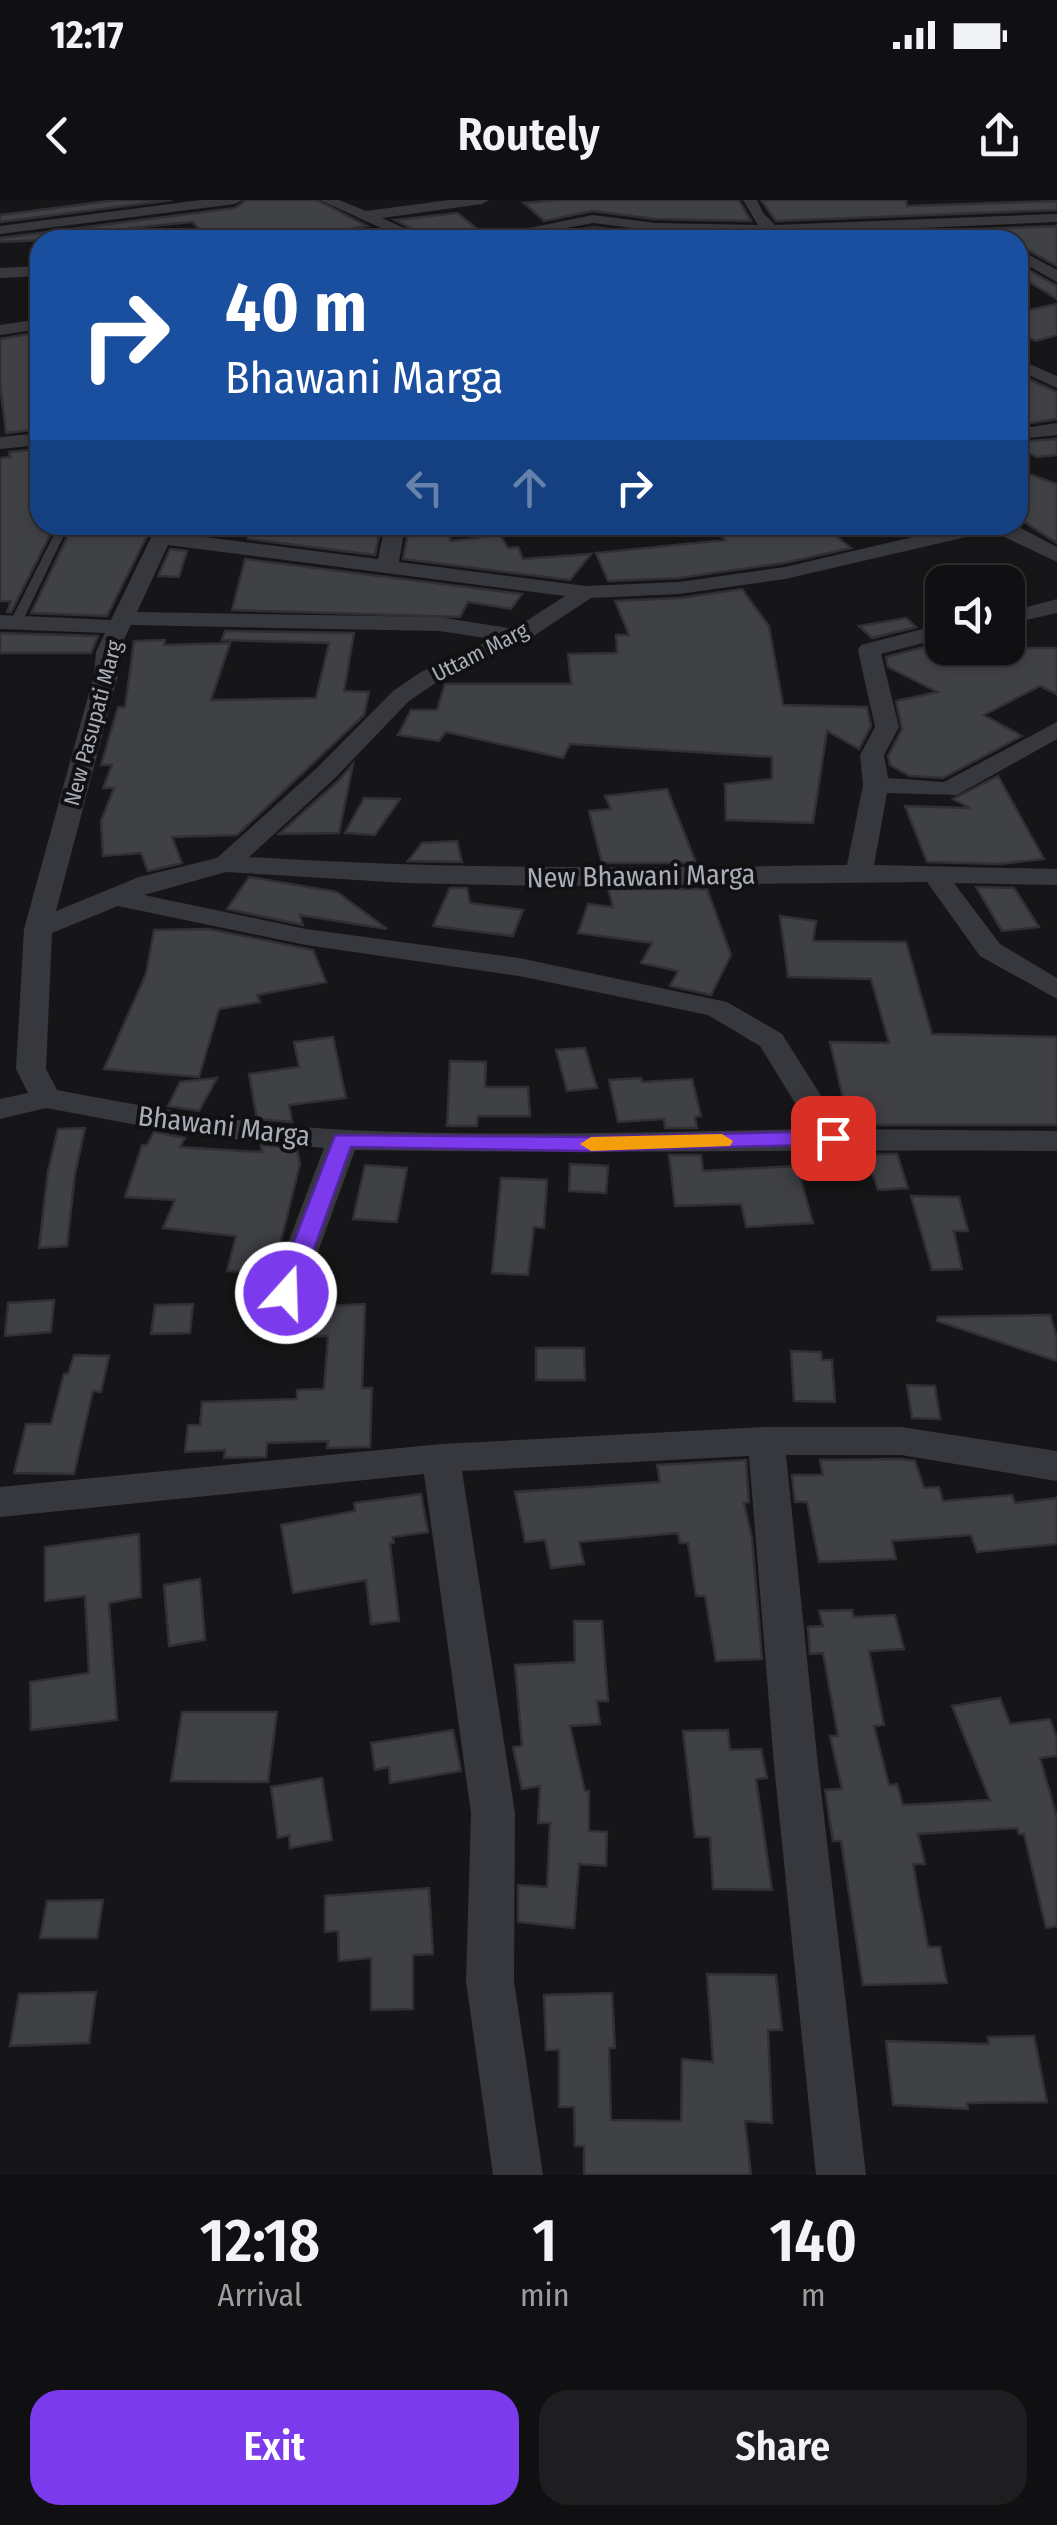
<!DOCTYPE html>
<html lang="en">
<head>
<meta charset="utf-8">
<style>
	body { margin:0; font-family:"Fira Sans Condensed",sans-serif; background:#1e1e20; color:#f1f3f6; height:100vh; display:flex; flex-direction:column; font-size:38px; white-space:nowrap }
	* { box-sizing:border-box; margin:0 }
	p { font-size:32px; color:#9c9d9f }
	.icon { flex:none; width:55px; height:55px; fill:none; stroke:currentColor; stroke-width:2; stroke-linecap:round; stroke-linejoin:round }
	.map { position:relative; height:1975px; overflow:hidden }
	.details { display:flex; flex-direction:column; background:#101012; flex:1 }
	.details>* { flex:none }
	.guide { position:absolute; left:30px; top:30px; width:998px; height:305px; border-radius:30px; box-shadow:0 2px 8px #0004,0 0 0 2px #303032; background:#1a4fa0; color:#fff; overflow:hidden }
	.tools { position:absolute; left:925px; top:365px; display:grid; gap:20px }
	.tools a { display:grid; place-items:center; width:100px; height:100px; border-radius:20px; background:#101012; box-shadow:0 2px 8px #0004,0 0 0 2px #303032; font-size:50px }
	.pin { position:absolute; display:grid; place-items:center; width:85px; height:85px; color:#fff; margin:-42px; border-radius:20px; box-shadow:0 5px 15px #0006 }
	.me { position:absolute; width:110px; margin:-55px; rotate:20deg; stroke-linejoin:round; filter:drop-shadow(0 0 8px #0008) }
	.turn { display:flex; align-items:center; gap:35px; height:210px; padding:0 30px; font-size:45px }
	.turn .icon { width:130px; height:130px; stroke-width:2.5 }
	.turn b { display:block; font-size:70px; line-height:85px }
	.lanes { display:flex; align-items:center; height:95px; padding:0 30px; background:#0003; justify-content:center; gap:50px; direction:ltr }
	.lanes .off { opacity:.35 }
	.eta { display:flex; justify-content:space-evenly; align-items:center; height:170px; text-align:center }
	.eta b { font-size:60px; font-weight:600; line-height:70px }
	.cta { display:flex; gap:20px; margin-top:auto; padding:20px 30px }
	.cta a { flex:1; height:115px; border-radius:30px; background:#7c3aed; color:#fff; font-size:40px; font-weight:600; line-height:115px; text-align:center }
	.cta a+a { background:#1e1e20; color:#f1f3f6 }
	.status { display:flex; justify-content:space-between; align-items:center; height:70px; padding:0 50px; background:#101012; direction:ltr }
	.status svg { height:28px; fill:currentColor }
	header { display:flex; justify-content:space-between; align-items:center; height:130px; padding:0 30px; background:#101012; font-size:45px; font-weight:600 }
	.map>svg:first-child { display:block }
</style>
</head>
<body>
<div class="status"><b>12:17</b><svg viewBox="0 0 49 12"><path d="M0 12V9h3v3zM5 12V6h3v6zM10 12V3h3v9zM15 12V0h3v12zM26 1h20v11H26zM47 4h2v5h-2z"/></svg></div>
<header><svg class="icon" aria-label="back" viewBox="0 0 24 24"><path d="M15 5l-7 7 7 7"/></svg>Routely<svg class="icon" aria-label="share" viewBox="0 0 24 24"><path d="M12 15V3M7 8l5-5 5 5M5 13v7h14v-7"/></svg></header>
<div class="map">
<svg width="1057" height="1975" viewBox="0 0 1057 1975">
	<rect width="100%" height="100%" fill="#161618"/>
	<path fill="#404145" stroke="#303034" stroke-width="2.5" d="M117 0H172L0 22V15Z
		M246 0H317L367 26 308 36 298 29 211 40 192 22 130 28 134 36 0 42V38L235 8Z
		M558 0H739L751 21 655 19 593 11 544 21 524 3Z
		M761 0H906L907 6 1057 1V10L776 21Z
		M457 13 483 33 466 40H433L395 20Z
		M1057 26V66L1018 45V40H841L836 35Z
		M593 27 655 35 759 40H564L557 34Z
		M1018 64 1057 86V99L1018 75Z
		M1057 104V135L1036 141 1018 133V112Z
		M29 134 40 162V229L6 233 0 184V139Z
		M1018 174 1057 192V219L1018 225Z
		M1057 239V255L1037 257 1018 247V242Z
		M40 249V325H55L11 412H7L11 401H0V258L10 257 9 252Z
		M1018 270 1057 284V343L1018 318Z
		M73 325H102L98 335 148 334 107 416 31 413Z
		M250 325 299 327H381L375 355 248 339Z
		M710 325H823L851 348 784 363 679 378 608 381 596 353 725 340Z
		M409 327H446L451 341 500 335 508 348 518 347 523 359 591 354 570 380 403 359Z
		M170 349 187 351 179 377 158 376Z
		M245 359 522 394 511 409 468 402 460 417 232 410Z
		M742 389 769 426 783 505 867 507 871 526 859 549 827 531 813 623 726 620 725 584 772 579V557L570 544 563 558 446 532 439 541 398 535 411 510H437L445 484H571L568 454 617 453 616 435H629L615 401 680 398Z
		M906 418 916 427 872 438 859 426Z
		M225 431 354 433 344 491 369 492 364 515 237 635 172 637 182 663 148 671 141 653 103 656 101 621 114 588H103L112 565H101L118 507H125L134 441 165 440 164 445 230 443 211 500 316 498 329 443 222 440Z
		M0 434V433L98 436 91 453H0Z
		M935 444 940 448H1057V494L1040 486 984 515 1022 536 943 578 910 576 890 565 888 556 902 529 896 501 937 492 888 467 886 457Z
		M353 564 339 633 279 634 338 581Z
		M998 576 1044 659 999 664 927 662 905 606 970 608 953 599Z
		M667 589 696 663H602L589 611 611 609 605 596Z
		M364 598 400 599 375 635 345 633Z
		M457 641 462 662 408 661 422 643Z
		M249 677 337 692 387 729 300 715 303 725 227 709Z
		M976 687 1014 688 1039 727 1002 731Z
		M450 688H467L470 703 523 710 513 736 433 726Z
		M608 689H707L731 755 711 795 670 786 678 771 641 763 652 743 578 733 588 704 613 707Z
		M780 716 816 721 813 741 906 742 932 834 1057 837V925H857L854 915H847L830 842 889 843 871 779 788 777Z
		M209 729 313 750 326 782 257 795 260 802 219 809 199 877 104 869 146 774 154 730Z
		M333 837 346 898 289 905 292 922 257 919 249 874 299 867 294 842Z
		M585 848 597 888 567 891 556 850Z
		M450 861 486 862 485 887H528L530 916H478L477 926H447Z
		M217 878 199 911 168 906 180 882Z
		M641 878 642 882 692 879 701 916 695 917 697 928H665L664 919 618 922 609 880Z
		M85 928 75 974 67 1046 39 1048 48 971 58 929Z
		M154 932 185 938 180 947 262 952 261 945 297 949 300 964 273 1073 227 1071 236 1036 163 1028 175 1000 125 997 142 945H147Z
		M866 954H897L908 988 878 990Z
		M669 955H701L703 971 797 966 813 1023 746 1027 741 1004 675 1006Z
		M570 964 608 966 606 993 569 991Z
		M365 965 407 968 397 1022 353 1019Z
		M501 978 547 980 544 1028 534 1027 528 1075 492 1073Z
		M911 996 959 997 968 1031H954L962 1069 932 1070Z
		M54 1100 51 1132 5 1136 8 1103Z
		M193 1104 190 1133 151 1134 155 1105Z
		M365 1104 362 1188H372L370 1247 327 1248 328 1241 267 1243 266 1257 224 1258 225 1250 185 1252 188 1225H200L202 1202 297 1199V1190L324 1189 328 1136 286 1137 288 1108Z
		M1050 1115 1057 1137V1161L937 1121 938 1117Z
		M536 1148H584L585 1180H536Z
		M791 1151 821 1152 822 1160H832L835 1202 794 1201Z
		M74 1155 109 1156 101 1192 93 1191 74 1274 14 1273 26 1224H51L64 1174H68Z
		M907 1185 935 1186 940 1219 912 1218Z
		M901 1259 915 1261 924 1288 939 1287 943 1301 1012 1295 1015 1303 1057 1298V1344L977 1352 971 1335 892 1341 896 1359 819 1362 807 1302H795L792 1275H823L820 1260Z
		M746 1260 749 1302 744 1303 752 1338 762 1459 716 1461 705 1396H696L688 1343H680L678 1333 579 1342 584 1364 551 1368 545 1340 525 1342 515 1292 660 1282 657 1265Z
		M421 1294 428 1332 393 1337 394 1343H390L399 1421 371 1424 366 1380 293 1393 281 1325 355 1311 354 1303Z
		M139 1334 141 1397 109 1403 117 1520 31 1530 30 1482 89 1473 85 1396 45 1401V1347Z
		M200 1379 205 1440 169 1446 164 1385Z
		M852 1410 854 1417 895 1415 904 1449 869 1451 884 1525 874 1526 889 1585 897 1584 903 1605 990 1600 952 1506 1000 1498 1010 1524 1050 1519 1057 1538V1556L1040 1558 1057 1617V1726L1046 1728 1024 1634H1019L1017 1628 918 1634 925 1664H913L928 1747H940L947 1783 863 1785 841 1641H833L825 1590 842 1589 830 1536H838L823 1453 810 1454 808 1427 823 1426 819 1411Z
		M574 1421H602L608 1501H597L600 1524 570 1526 585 1591H589V1631L607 1632 606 1666 579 1664 574 1728 518 1722V1685L547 1687 550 1623H538L540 1586 522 1589 513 1547 522 1546 515 1465 575 1462Z
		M182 1512H277L268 1582 171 1581Z
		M453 1530 461 1571 390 1583 389 1567 375 1570 371 1543Z
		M728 1530 730 1550 761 1549 767 1578 756 1579 772 1690 713 1689 710 1637H695L683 1531Z
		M322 1578 332 1640 290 1648 289 1635 278 1638 271 1587Z
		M429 1688 433 1754 413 1755V1809L371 1810V1758L339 1761 338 1731 325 1732V1696Z
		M103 1700 97 1738H40L47 1701Z
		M707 1774 776 1775 782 1830H768L772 1923 745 1921 751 1975H584V1946H575L574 1907H559V1850H546L544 1795 612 1793 615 1848H609L611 1920 681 1921 682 1859 713 1862Z
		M96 1792 89 1843 10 1846 19 1794Z
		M1034 1836 1047 1902 967 1903 968 1909 893 1905 886 1841 989 1844 988 1837Z"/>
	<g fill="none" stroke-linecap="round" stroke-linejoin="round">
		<path fill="#37383d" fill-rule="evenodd" d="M59 325H69L22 422 12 425 10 422Z"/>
		<path fill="#37383d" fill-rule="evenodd" d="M201 0H242L235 4 0 34V26Z
			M320 0H339L366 11 449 0H489L482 4 382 18 430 40H409L397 35 315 40 323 35 381 28Z
			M743 0H757L763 13 775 25 1057 14V22L783 34 789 40H772L767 34 655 31 593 23 503 40H470L593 15 655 23 758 25Z
			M1018 49 1057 70V82L1018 60Z
			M40 66V76L0 78V68Z
			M40 119V129L0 135V125Z
			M1018 159 1057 176V188L1018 170Z
			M1057 223V235L1018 239V229Z
			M40 233V245L0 249V237Z
			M157 325H177L173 333 378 359 385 325H405L399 362 586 386 679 382 785 367 964 325H1015L1057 347V362L992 331 785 379 679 394 591 398 526 441 437 482 409 501 335 578 249 657C449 670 647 668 847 665L863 585 860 555 875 527 858 450 861 445 942 424V438L881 454 899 527 884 555 888 578 944 582 1057 522V539L957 595 887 593 874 665 1057 669V685L954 683 1000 744 1057 778V799L980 756 927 682 550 686 406 683 226 672 144 695 306 729 519 758 727 802 782 834 842 929 1057 931V951C823 949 589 954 355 950L303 1093 298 1102 286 1105 274 1102 269 1093 324 948 185 934 46 908 0 919V899L28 893 16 869 24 729 94 475 96 452 105 433 0 429V415L111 420ZM168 345 565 396 514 429 439 417 137 412ZM131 425 439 431 493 439 421 472 393 491 317 568 217 658 139 677 56 711 118 475V452ZM118 706 306 745 519 776 708 815 760 846 811 929C656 932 500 937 345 930 248 925 152 908 57 890L46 869 52 733Z
			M1057 399V413L1008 424V412Z
			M766 1227H901L1057 1251V1281L901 1255H786L818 1565 866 1975H816L774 1565 749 1256 462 1271 515 1613 514 1781 543 1975H493L466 1781 471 1613 424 1274 0 1317V1287L441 1244Z"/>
	</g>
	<path fill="#7c3aed" stroke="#51269a" stroke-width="2.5" d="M833 931 844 938 841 944 587 951 351 947 298 1093 286 1102 274 1093 335 935 587 937Z"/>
	<path fill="#f59e0b" d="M722 934 733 941 730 946 591 951 580 944 591 937Z"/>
	<g text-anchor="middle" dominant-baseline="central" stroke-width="8" stroke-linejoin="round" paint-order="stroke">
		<g font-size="22" fill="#a8adb8" stroke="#111113">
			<text transform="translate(480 452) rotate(-27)">Uttam Marg</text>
			<text transform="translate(93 523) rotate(-75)">New Pasupati Marg</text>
		</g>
		<g font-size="28" fill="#a8adb8" stroke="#111113">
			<text transform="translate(641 676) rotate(-1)">New Bhawani Marga</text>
			<text transform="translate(224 926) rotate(7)">Bhawani Marga</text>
		</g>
	</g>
</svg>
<div class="tools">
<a><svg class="icon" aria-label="sound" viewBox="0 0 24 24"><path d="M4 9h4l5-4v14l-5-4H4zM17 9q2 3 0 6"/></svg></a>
</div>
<div class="pin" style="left:833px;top:938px;background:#d93025"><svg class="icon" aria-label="arrive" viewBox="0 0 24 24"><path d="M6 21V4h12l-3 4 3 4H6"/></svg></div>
<svg class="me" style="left:286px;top:1093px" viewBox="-20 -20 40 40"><circle r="17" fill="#7c3aed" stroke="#fff" stroke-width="3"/><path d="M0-11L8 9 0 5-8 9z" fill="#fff"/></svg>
<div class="guide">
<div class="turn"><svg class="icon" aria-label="right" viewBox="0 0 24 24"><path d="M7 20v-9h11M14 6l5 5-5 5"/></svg><div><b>40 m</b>Bhawani Marga</div></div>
<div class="lanes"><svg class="icon off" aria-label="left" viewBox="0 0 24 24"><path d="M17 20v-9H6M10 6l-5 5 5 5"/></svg><svg class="icon off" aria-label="ahead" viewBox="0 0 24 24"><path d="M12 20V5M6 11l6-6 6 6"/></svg><svg class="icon" aria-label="right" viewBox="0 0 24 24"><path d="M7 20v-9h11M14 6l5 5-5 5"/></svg></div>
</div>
</div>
<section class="details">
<div class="eta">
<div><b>12:18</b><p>Arrival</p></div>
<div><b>1</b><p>min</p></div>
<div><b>140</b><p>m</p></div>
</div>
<div class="cta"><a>Exit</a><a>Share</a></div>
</section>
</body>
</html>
